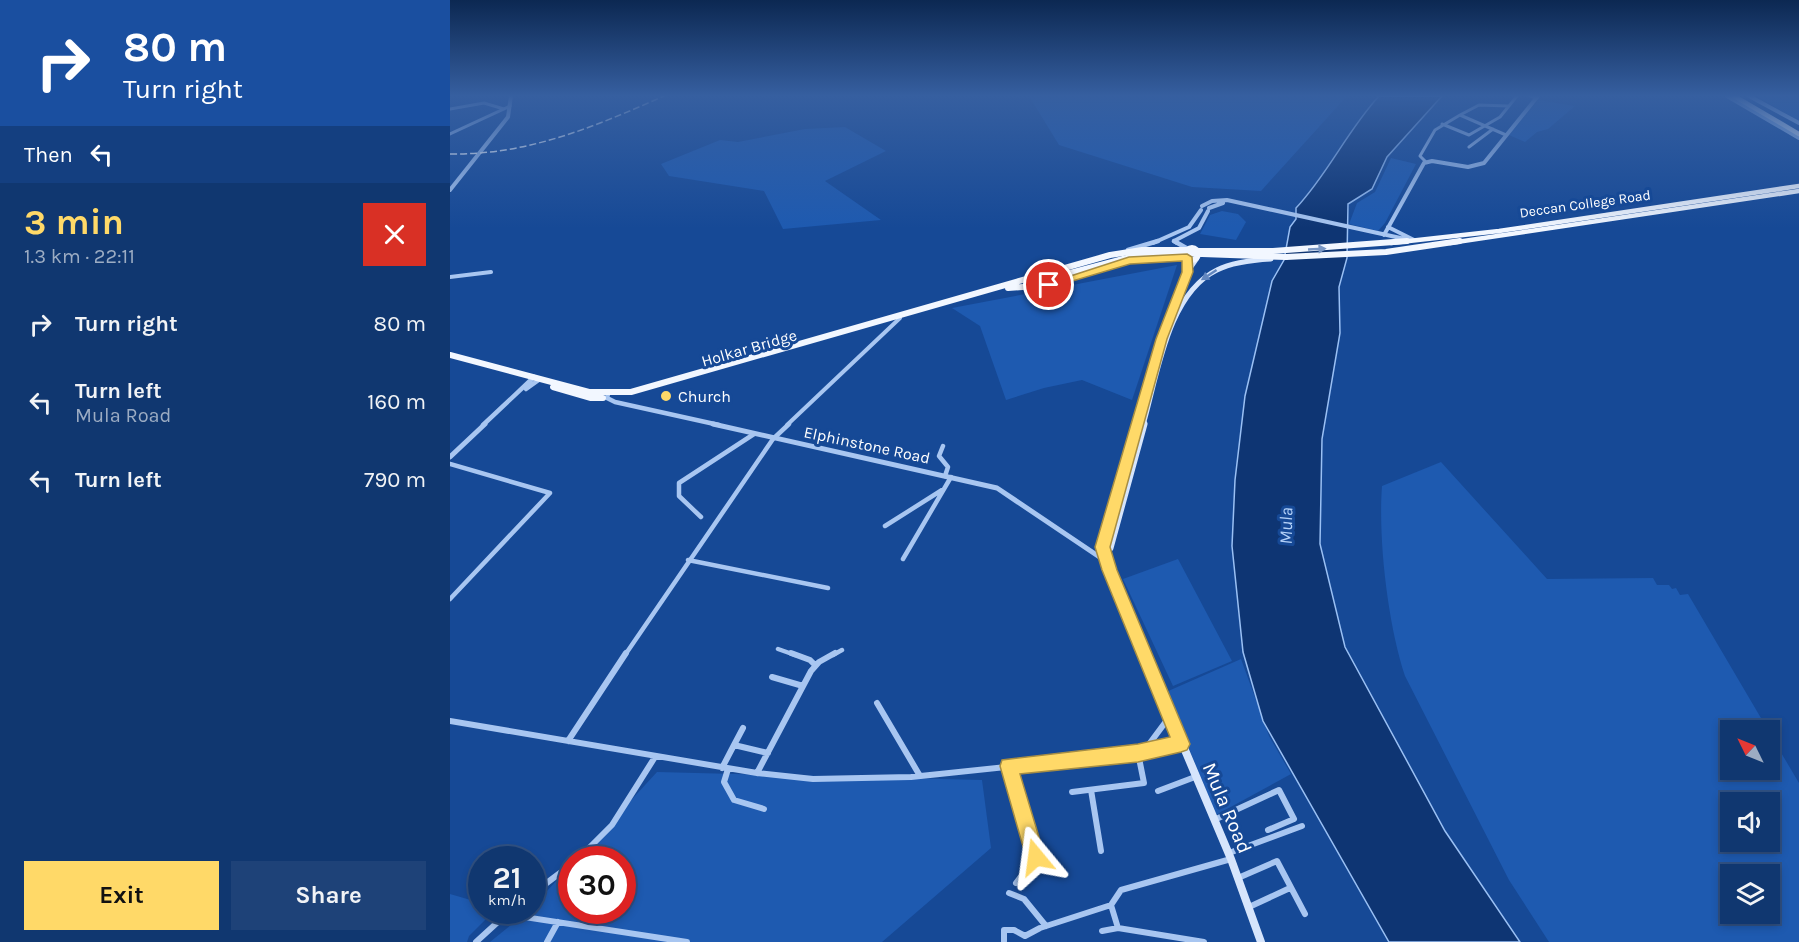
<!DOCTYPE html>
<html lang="en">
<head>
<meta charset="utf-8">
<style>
	body { margin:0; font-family:Karla,sans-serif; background:#1e4278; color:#f1f3f6; height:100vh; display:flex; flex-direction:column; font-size:22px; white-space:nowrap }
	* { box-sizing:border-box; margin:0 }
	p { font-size:20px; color:#9cacc3 }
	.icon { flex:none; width:33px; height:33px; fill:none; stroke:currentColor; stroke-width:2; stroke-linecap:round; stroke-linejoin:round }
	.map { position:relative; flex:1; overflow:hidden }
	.side { display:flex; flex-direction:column; background:#103770; width:450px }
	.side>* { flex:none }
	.banner { background:#1a4fa0; color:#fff; overflow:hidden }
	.needle { width:39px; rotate:313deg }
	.fabs { position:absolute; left:1270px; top:720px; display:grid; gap:12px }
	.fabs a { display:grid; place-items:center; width:60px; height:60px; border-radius:0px; background:#103770; box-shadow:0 3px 9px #0003,0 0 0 2px #305183; font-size:30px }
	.speed { position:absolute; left:18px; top:846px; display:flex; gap:12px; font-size:30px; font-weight:700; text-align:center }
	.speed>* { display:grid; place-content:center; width:78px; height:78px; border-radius:50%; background:#103770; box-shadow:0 3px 9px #0003,0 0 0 2px #305183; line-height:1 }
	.speed small { font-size:15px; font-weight:400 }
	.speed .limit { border:9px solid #d22; background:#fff; color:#111 }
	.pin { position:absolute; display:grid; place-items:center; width:51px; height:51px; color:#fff; margin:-26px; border:3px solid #fff; border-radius:50%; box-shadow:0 2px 6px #0007 }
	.me { position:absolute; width:66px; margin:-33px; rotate:344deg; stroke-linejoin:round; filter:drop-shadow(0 0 4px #0008) }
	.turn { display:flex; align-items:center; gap:21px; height:126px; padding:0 24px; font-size:27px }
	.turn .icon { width:78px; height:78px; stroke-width:2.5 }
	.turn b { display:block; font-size:42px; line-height:51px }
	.then { display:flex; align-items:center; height:57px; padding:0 24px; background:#0003; gap:12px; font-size:22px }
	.round { display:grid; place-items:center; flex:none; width:63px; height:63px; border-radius:0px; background:#1e4278 }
	.overview { display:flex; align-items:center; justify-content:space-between; height:102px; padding:0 24px }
	h1 { font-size:36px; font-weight:700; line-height:45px; color:#ffd968 }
	.action { display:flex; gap:12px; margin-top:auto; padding:12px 24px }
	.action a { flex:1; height:69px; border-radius:0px; background:#ffd968; color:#111; font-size:24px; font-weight:700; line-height:69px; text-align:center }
	.action a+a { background:#1e4278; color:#f1f3f6 }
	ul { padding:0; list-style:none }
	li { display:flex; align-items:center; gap:18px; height:78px; padding:0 24px }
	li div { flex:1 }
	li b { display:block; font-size:22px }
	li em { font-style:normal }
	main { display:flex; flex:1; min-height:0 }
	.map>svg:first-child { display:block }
</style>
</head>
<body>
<main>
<section class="side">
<div class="banner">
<div class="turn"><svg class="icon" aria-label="right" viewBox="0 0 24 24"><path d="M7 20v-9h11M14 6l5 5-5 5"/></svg><div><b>80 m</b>Turn right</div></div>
<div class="then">Then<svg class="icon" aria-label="left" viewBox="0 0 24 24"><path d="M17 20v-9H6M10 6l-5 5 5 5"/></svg></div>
</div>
<div class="overview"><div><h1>3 min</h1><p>1.3 km · 22:11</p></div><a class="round" style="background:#d93025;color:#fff"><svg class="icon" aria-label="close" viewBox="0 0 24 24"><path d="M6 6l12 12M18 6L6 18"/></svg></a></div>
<ul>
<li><svg class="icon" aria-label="right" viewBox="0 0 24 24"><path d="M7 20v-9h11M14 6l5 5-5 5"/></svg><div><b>Turn right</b></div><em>80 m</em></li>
<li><svg class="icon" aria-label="left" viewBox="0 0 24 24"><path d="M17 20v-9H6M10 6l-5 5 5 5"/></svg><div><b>Turn left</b><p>Mula Road</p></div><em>160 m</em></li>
<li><svg class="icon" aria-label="left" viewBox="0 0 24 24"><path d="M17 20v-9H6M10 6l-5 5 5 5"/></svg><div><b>Turn left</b></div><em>790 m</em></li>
</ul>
<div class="action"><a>Exit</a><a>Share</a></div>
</section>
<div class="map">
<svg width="1349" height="942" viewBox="0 0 1349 942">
	<rect width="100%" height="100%" fill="#164996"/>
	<path fill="#1e5ab0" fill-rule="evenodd" d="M579 96H897L811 191 742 187 609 145Z
		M1306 96H1349V121Z
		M1088 100 1125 106 1098 129 1087 132 1075 142 1059 135Z
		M395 127 436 151 375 181 431 220 333 229 314 191 219 176 211 164 270 140 288 142 355 129Z
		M941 158 966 164 935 223 928 231 899 224 907 203 925 192Z
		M772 211 788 214 796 222 786 240 750 234 760 215Z
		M727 265 682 400 632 380 594 388 556 400 530 326 502 308Z
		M991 462 1097 579 1203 578 1207 585H1219L1222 589 1226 588 1230 595 1238 594 1318 730H1281V770H1320V734L1349 783V942H1099L1059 880 955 676C938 625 928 540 932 486ZM1281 802H1320V842H1281ZM1281 874H1320V914H1281Z
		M728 559 782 661 723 686 673 579Z
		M791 659 819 736 841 774 766 815 716 692Z
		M207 772 532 780 541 848 432 942H40L78 911 82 910 83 906 121 865 122 910H172V860L127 859Z
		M0 894 31 903 32 910 44 911 19 936 17 942H0Z"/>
	<path fill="#0e3573" stroke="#9ac0f4" stroke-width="1.5" d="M929 96H992L937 157 922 189 898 204 897 258 889 287 890 333 872 439 870 544 895 647 995 831 1070 942H939L813 721 793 652 782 546 785 480 795 396 822 281 834 260 840 227 846 219V208C878 174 897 131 929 96Z"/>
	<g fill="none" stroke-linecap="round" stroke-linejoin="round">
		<path stroke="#a8c6f1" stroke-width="3" d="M1080 96 1087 98
			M0 109 34 103 54 109
			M992 124 1019 135 1050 117 1067 96
			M0 134 60 106
			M1056 135 1010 115 1029 105 1059 106
			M1019 147 1043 129
			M976 162 970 156 985 130 1010 115"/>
		<path stroke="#a8c6f1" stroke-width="4" d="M0 277 41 272
			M337 425 450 318 449 315"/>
		<path stroke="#a8c6f1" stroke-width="4.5" d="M493 446 489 456 498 467 495 476
			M0 464 100 493 0 599
			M251 517 229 496V483L304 434
			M435 526 492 490
			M453 559 501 477
			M238 560 378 588
			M328 649 345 655
			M175 655 323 439 339 424
			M383 655 392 650"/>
		<path stroke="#a8c6f1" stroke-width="6" d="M341 653 360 660 365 665
			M322 677 353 686
			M427 703 470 776
			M0 721 307 773 363 779 461 777 688 753 731 744
			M293 728 284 745 318 753
			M118 741 176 653
			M694 751 720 716
			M559 766 586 857 566 883
			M272 768 284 745
			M278 769 274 782 284 800 314 809
			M307 773 361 671 369 662 385 653
			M641 790 651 851
			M708 791 745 777
			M622 792 694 783 688 753
			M764 820 829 790 844 819 818 830
			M779 853 852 826
			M127 860 162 825 205 757
			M788 878 827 861 855 914
			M559 893 574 899 596 926
			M82 894 122 864
			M661 905 668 928 754 942
			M799 907 840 888
			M55 914 237 942
			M652 931 668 928
			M554 941V930H564L575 936 590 928 661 905 671 890 781 859
			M26 942 61 910
			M97 942 108 922"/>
		<path stroke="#a8c6f1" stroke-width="4" d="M1277 96 1349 138
			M1299 96 1349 123
			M0 190 58 117 61 96
			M752 206 762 201 777 200 955 239
			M759 208 773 203
			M938 227 964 240
			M934 235 974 163 982 161 1018 167 1034 163 1088 96
			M703 243 739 227 751 210
			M727 243 724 241 749 228 758 211"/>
		<path stroke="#a8c6f1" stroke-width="4.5" d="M724 241 738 249
			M678 250 708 241
			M76 389 90 379
			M158 394 157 398 165 402 269 425
			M33 425 84 377"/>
		<path stroke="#a8c6f1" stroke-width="5" d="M263 424 547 488 657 562
			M0 457 35 424"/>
		<path stroke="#d6e5fc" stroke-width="5" d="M738 271 747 258
			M686 425 711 339 738 272 737 257
			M693 425C707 378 717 294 767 270 783 262 803 260 821 259"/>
		<path stroke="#d6e5fc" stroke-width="7" d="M687 424 652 547 695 655
			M655 555 660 548 694 424"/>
		<path stroke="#d6e5fc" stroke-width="8" d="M694 653 781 859 811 942"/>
		<path stroke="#f2f7ff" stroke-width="4.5" d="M1284 96 1349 134
			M941 243 1049 231 1349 186
			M1000 243 1349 191"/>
		<path stroke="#f2f7ff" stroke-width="6" d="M736 254a6 6 0 1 1 12 0a6 6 0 1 1-12 0Z
			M748 251H823L957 241
			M836 257 936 252 1010 241
			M664 264 695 258 736 257
			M558 288 599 285 653 267
			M0 355 139 392H181L660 255 692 250H738
			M103 387 141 398H153"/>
		<path stroke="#fff" stroke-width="1.5" stroke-dasharray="7 3" stroke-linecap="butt" d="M0 154C78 155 144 127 214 96"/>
		<path stroke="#f2f7ff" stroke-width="6" d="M605 277 688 255 724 253 836 257"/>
	</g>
	<defs><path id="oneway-solid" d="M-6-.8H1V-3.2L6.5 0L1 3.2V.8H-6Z" transform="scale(1.5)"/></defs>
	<use fill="#7997c5" href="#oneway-solid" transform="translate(867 249) rotate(-3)"/>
	<use fill="#6387bf" href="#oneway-solid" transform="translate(759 275) rotate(147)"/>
	<linearGradient id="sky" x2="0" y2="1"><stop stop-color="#0c2852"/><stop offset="0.42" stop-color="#365fa0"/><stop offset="1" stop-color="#365fa0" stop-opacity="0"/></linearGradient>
	<rect width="1349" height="228" fill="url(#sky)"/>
	<path fill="#ffd968" stroke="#a68d44" stroke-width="1.5" d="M737 254 742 257 743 272 717 339 660 547 667 570 740 744 737 750 731 752 688 762 570 774 595 857 592 864 586 867 579 864 576 857 550 766 552 760 688 744 720 737 652 570 645 547 706 339 732 272V261L680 264 599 288 593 285 679 257Z"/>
	<circle fill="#ffd968" stroke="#164996" stroke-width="2" cx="216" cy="396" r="6"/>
	<g text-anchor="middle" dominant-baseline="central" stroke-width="6" stroke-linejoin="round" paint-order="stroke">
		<g font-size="14" fill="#fff" stroke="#164996">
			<text transform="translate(1135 204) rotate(-8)">Deccan College Road</text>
		</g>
		<g font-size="16" fill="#fff" stroke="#164996">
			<text transform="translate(299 348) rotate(-16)">Holkar Bridge</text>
			<text transform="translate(417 445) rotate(12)">Elphinstone Road</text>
		</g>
		<g font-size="16" fill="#fff" stroke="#164996" text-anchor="start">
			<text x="228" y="396">Church</text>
		</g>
		<g font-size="18" font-style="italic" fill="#b4d1f8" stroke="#164996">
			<text transform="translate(836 526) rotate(-89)">Mula</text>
		</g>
		<g font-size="20" fill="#fff" stroke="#164996">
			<text transform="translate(777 808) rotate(67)">Mula Road</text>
		</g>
	</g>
</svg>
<div class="fabs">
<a><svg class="needle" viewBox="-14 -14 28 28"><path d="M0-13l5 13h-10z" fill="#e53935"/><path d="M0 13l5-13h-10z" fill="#9cacc3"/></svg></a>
<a><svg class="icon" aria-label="sound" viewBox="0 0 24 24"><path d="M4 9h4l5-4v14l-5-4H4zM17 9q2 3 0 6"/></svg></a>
<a><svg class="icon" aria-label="layers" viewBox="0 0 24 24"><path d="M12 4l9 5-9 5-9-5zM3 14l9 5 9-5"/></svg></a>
</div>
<div class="speed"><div>21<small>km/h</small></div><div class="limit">30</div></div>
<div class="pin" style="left:599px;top:285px;background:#d93025"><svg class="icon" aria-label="arrive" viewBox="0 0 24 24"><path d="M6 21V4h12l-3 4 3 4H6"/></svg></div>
<svg class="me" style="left:586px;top:857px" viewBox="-20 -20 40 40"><path d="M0-17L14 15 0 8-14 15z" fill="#ffd968" stroke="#fff" stroke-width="4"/></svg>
</div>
</main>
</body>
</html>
